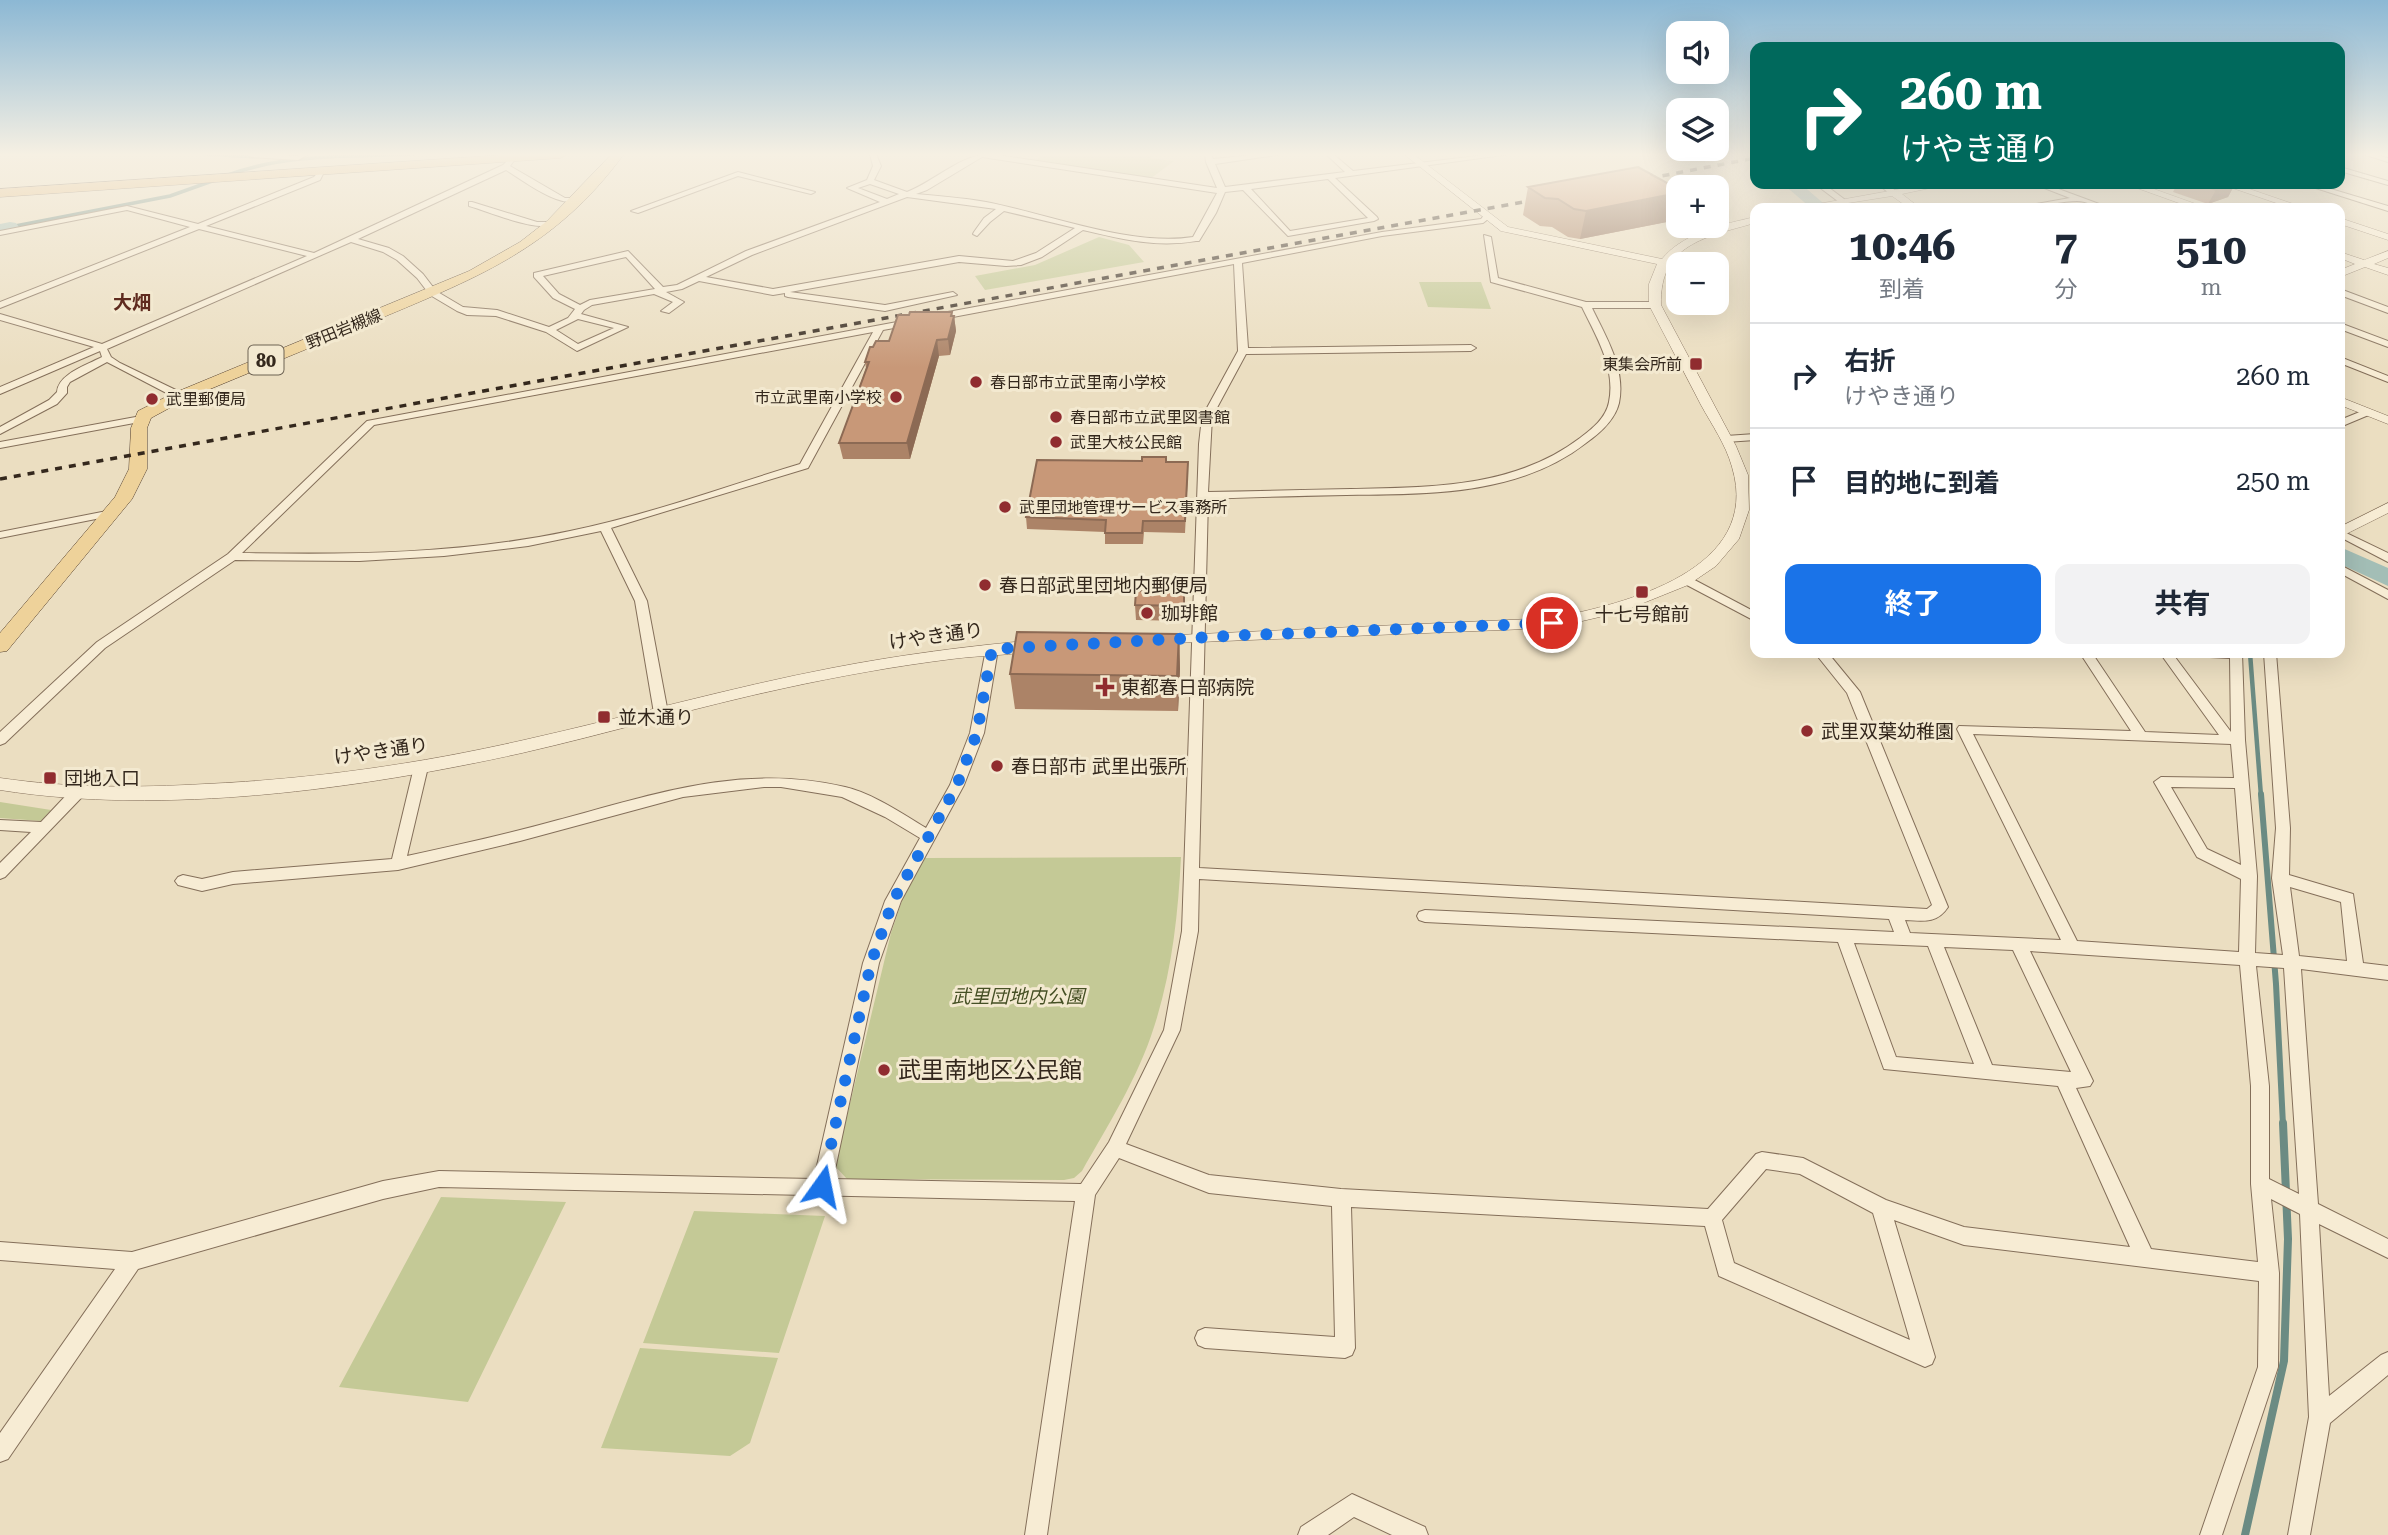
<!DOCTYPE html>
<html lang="ja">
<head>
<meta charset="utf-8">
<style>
	body { margin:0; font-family:"Roboto Serif","Noto Sans JP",serif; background:#f2f2f3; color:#1f2937; height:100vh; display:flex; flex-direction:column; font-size:26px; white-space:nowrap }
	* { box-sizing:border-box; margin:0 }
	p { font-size:23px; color:#747a83 }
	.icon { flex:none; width:38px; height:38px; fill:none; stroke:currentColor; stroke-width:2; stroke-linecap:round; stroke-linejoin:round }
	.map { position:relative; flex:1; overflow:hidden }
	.drawer { position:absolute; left:1750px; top:203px; width:595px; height:455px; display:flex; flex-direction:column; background:#fff; border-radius:14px; box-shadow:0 7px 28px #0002 }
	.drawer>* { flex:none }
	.top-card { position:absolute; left:1750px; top:42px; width:595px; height:147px; border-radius:14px; box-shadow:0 7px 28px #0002; background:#00695c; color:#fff; overflow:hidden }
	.fabs { position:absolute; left:1666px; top:21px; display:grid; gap:14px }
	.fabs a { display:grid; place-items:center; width:63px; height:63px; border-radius:14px; background:#fff; box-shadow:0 7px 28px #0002; font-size:35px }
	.pin { position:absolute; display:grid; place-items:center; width:60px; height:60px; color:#fff; margin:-30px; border:4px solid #fff; border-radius:50%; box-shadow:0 2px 7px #0007 }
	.me { position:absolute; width:77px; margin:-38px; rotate:12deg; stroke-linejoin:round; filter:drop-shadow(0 0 5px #0008) }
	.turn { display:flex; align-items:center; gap:24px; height:147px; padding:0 35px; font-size:32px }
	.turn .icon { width:91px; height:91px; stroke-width:2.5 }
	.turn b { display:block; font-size:49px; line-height:60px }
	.eta { display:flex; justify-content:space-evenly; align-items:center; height:119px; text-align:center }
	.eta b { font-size:42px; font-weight:700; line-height:49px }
	.button { display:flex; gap:14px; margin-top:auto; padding:14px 35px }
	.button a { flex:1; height:80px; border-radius:14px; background:#1a73e8; color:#fff; font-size:28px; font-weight:700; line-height:80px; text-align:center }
	.button a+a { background:#f2f2f3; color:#1f2937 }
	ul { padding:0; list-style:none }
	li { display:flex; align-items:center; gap:21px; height:105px; padding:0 35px; border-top:2px solid #e0e1e3 }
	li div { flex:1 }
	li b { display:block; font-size:26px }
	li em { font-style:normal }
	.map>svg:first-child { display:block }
</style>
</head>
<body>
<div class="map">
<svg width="2388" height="1535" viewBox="0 0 2388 1535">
	<rect width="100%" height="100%" fill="#ebdec1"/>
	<path fill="#c4c996" d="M1046 154H1154L1150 158 1174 161 1150 179 1034 161Z
		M1099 237 1129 245 1144 262 985 290 975 276 1035 265Z
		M1419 282H1481L1491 309 1428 307Z
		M0 802 51 810 41 821 0 818Z
		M1181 857C1178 915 1172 972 1154 1027 1138 1078 1108 1125 1082 1171L1074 1178 1064 1180 847 1179 835 1166 891 933 903 898 925 858Z
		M441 1197 566 1202 468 1402 339 1387Z
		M694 1211 825 1216 779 1353 643 1343Z
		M640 1348 778 1358 750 1443 730 1456 601 1448Z"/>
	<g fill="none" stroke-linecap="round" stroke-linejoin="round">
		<path stroke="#6b8b83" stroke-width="3.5" d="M204 154 257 157
			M228 175C288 153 352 157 415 154
			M10 227 170 196 215 180"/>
		<path stroke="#6b8b83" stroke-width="4.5" d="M2250 653 2261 796"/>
		<path stroke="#6b8b83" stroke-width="6" d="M2261 794 2276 984 2283 1125"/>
		<path stroke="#6b8b83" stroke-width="8" d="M2245 1535 2284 1361 2288 1239 2283 1123"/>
		<path fill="#a3beb6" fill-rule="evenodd" d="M1783 184H1801L1829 208H1811Z
			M10 222 16 223 19 227 16 231 0 234V224Z
			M2340 547 2388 568V586L2340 564Z"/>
		<g stroke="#846f5a" stroke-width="2">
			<path id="minor" d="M248 154 297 156 309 154 298 160 251 157Z
				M870 154H876L881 166 874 180 907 192C935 181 961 154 991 154L1217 188 1206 162 1205 154H1211L1213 159 1264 154H1283L1215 164 1225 187 1345 172 1326 154H1333L1353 171 1493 154H1510L1335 178 1377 217 1378 219 1374 221 1288 236 1243 190 1225 192 1216 213 1199 241H1196C1156 248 1121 239 1083 230L1042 257 1021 265 1006 266 959 262 790 292 885 305 953 292 957 295 885 311 788 297 785 296V293L773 295 699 281 682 289 666 292 684 302 669 313 661 311 673 302 654 294 592 305 584 310 581 314 628 327 577 351 546 332 496 316 467 315 457 311 430 295 417 278 397 260 383 252 351 242 107 349 111 357 120 363 184 394V398H176L107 362 70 382 67 387V393L57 404 0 434V427L49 400 57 392C58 374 87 365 102 357L100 351 0 394V387L94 347 0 320V314L102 344 307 256 199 229 0 308V302L190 227 127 210 0 235V231L127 206 198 224 314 177 320 170 324 172 320 180 206 226 314 253 503 165 512 156 516 158 510 166 565 198H577L581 200C561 210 524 181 506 170L358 239 389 248 403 256 423 274 436 291 463 307 497 310 549 327 568 318 575 309 553 298 534 277V273L628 251 663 287 677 285 746 251 880 202 847 188 867 180 873 166ZM982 157 1217 193 1193 237C1131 247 1048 214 986 202 963 198 939 196 916 194L927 190ZM1328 179 1368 218 1290 231 1251 189ZM870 184 899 194 887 199 858 188ZM907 197 996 209 984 218 974 232 973 234 977 236 990 222 1004 211 1075 228 1036 253 1013 261 959 256 773 289 706 277 752 255ZM626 257 655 289 590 300 580 305 559 294 543 276ZM578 319 614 328 578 344 556 330Z
				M2363 154H2373L2388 158V162Z
				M2340 167 2388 181V185L2340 171Z
				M738 172 815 192 811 194 738 176 638 213 631 211Z
				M1815 184H1824L1856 208H1847Z
				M1878 184H1887L1897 192 1890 194Z
				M2034 184H2045L2110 208C2098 209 2088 201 2077 201 2059 201 2040 208 2021 208L2025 206 2070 198Z
				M2303 184H2314L2388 206V211Z
				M472 202 537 222H552L556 224C538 233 490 212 469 206V202Z
				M1485 214 1492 216 1483 223 1382 236 1242 263 1248 348 1471 345 1476 348 1471 351 1246 354 1212 417 1208 492C1256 491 1304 490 1351 489 1431 487 1514 488 1580 438 1592 429 1606 418 1609 402 1616 368 1596 336 1582 307L1491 282 1484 235 1491 237 1498 278 1586 302H1655L1659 305 1655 308H1592C1606 337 1626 369 1619 403 1615 420 1600 433 1586 443 1518 496 1429 494 1346 495 1300 496 1254 497 1208 499L1199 868 1927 909 1932 905 1847 693 1815 653H1828L1860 692 1948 907C1937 924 1923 921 1905 920L1910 933 2061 940 1957 729 1959 726 2131 731 2080 653H2092L2145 732 2219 735 2160 653H2172L2231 732 2230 658 2210 657 2204 653H2242L2245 740 2257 876 2255 953 2283 955 2272 878 2276 828 2264 653H2276L2290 828 2289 875 2353 894 2363 963 2388 966V980L2301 969 2318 1204 2388 1239V1258L2319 1224 2329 1396 2381 1355 2388 1352V1375L2330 1423 2310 1535H2288L2309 1417 2300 1214 2271 1199 2279 1273 2278 1367 2222 1535H2200L2258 1367 2259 1281 1964 1245 1894 1220 1935 1357 1932 1364 1925 1367 1719 1276 1705 1226 1351 1207 1355 1348 1352 1355 1345 1358 1205 1348 1198 1345 1195 1338 1198 1331 1205 1328 1335 1337 1332 1206 1209 1193 1119 1158 1095 1195 1047 1535H1025L1075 1201 439 1187 383 1199 138 1269 8 1459 0 1462V1433L115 1269 0 1260V1242L132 1252 383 1181 439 1171 814 1179 863 963 885 901 920 838 885 817 842 797 781 787H764L683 797 520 841 398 870 233 884 202 891 178 885 175 881 178 877 183 875 202 879 233 872 392 859 414 767 421 762 428 767 407 856C458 845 508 834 558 820 655 794 743 763 845 787 872 793 903 814 926 828L950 785 970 733 986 649 992 645 996 646 998 649 984 733 964 785 901 901 879 963 833 1179 1081 1184 1109 1142 1164 1030 1182 931 1199 444 1202 417 1238 351 1234 264 937 320 932 317 937 314 1382 232 1481 219ZM1973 734 2231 744 2234 778 2161 777 2154 782 2197 857 2241 879 2239 952 2077 941ZM2171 787 2235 788 2241 865 2207 849ZM1199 879 1889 919 1894 932 1425 910 1419 912 1417 916 1419 920 1425 922 1838 942 1884 1069 2058 1086 2130 1247 1964 1227 1886 1200 1803 1158 1762 1152 1756 1154 1708 1209 1341 1189 1209 1175 1126 1144 1180 1030 1198 931ZM2290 887 2341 902 2347 961 2299 956ZM1854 943 1928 946 1974 1064 1896 1057ZM1944 947 2013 950 2071 1072 1992 1065ZM2030 951 2240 965 2251 1086V1184L2258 1262 2151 1249 2076 1088 2090 1086 2093 1081ZM2256 966 2284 968 2299 1194 2269 1179V1086ZM1766 1169 1800 1174 1873 1213 1910 1340 1734 1263 1722 1220Z
				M2340 289 2388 307V313L2340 295Z
				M913 319 916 320V324L883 330 808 468 611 528 647 601 668 713 666 716H656L654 713 635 601 601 531 528 546 444 556 359 561 235 560 105 648 5 743 0 745V732L97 642 228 554 367 421ZM873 332 800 464C724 487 648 515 570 531 462 554 352 555 242 553L374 425Z
				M2340 323 2388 341V347L2340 329Z
				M2340 357 2388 376V382L2340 363Z
				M2367 409 2372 412 2371 414 2340 427V420Z
				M141 416 145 417V421L0 448V442Z
				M1755 434V440L1726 442 1721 439 1726 436Z
				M112 510 116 511V515L0 538V532Z
				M2340 530 2388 553V562L2340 537Z
				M2340 565 2388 590V599L2340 573Z
				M1687 576 1755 612V621L1683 583 1681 580Z
				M79 786 86 791 84 795 5 877 0 879V863L31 832 0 830V820L41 822 74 787Z
				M1352 1494 1425 1527 1428 1535H1392L1354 1517 1328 1535H1298L1301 1527Z"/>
		</g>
		<g stroke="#846f5a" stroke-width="1">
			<path id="tertiary" d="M1404 154H1413L1508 227 1662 259C1683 233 1724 224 1755 217V223C1706 237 1659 244 1661 305L1736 446 1748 475 1749 510 1739 539 1716 566 1688 585 1621 612 1552 628 1149 644 1147 641 1149 638 1155 636 1552 618C1625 604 1763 570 1732 467 1726 445 1712 425 1701 405 1684 372 1666 338 1649 305V284L1657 264 1501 231Z
				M1928 184H1949L1902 194 1920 208H1909L1892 196 1817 208H1796Z
				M2126 184H2140L2207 208H2193Z
				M2221 184H2235L2305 208H2291Z
				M2340 218 2388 234V240L2340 224Z
				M2388 251V258L2374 264 2388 268V275L2365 267 2340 277V270L2355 264 2340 258V252L2364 260Z
				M2340 397 2388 416V424L2340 405Z
				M2388 503V513L2340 537V527Z
				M1036 640 1042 641 1044 645 1042 649C1013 656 981 655 952 659 896 666 840 676 785 688 696 707 610 733 522 753 360 789 164 816 0 790V778C68 788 136 788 205 784 313 779 419 764 524 740 627 717 728 688 832 668 899 655 968 646 1036 640Z"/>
		</g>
		<g stroke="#523e2e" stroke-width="1">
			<path id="primary" d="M612 154H624C553 251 473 279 367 324 307 349 246 374 186 399L151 418 147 428V469L132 499 7 651 0 652V633L115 497 129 469 131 428 138 411 174 393 469 271 520 242 547 221Z"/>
		</g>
		<g stroke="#523e2e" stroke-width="1">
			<path id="trunk" d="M517 154H567L561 158 0 197V189Z"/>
		</g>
		<use href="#minor" fill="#f7ecd4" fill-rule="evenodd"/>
		<use href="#tertiary" fill="#f7ecd4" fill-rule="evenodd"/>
		<use href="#primary" fill="#eed29a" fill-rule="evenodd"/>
		<use href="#trunk" fill="#e3b778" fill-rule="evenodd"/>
		<path stroke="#34281d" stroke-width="3.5" stroke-dasharray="7 7" stroke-linecap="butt" d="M1635 181 1755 158
			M0 479 1545 198"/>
	</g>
	<path fill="#ac8367" d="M2177 184H2235L2228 197 2208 204 2173 192Z
		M1528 187 1677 220 1580 239 1568 237 1552 227 1540 226 1523 215Z
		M953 316H954L956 331 950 355 939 356 910 459H843L839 443 866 368 865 362 873 347Z
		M1142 461 1166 462 1188 473 1185 533 1144 532 1143 544H1105V532L1027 529 1026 517Z
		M1184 586V621L1136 620 1135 605 1161 591Z
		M1179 634 1180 669 1178 711 1015 709 1010 674Z"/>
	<path fill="#8c6a54" d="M2233 184H2235L2228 197 2208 204 2216 190Z
		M1678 193V215L1677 220 1580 239 1586 211Z
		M952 312 953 319 954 316 956 331 950 355 948 339Z
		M937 340 939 356 910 459 907 443Z
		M1179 634 1180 669 1178 711 1177 676Z"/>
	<path fill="#c89878" stroke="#8c6a54" stroke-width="2" d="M1638 167 1678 189V193L1586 211 1574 209 1558 199 1545 198 1528 187Z
		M2198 184H2233L2216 190Z
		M910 312H952L951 316H954L948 339 937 340 907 443H839L869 362H865L870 347H873L876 341H889L898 315H909Z
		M1142 457H1166V462H1188L1185 521H1143L1142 533H1105L1106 520 1026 517 1037 460 1142 461Z
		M1161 586H1184V606L1135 605 1136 591H1161Z
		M1017 632 1179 634 1177 676 1010 674Z"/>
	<linearGradient id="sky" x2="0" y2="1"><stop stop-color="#8cb8d4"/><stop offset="0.42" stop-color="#f6f0e3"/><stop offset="1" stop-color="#f6f0e3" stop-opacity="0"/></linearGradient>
	<rect width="2388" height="368" fill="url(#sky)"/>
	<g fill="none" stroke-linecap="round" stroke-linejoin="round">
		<path stroke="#1a73e8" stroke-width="12" stroke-dasharray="0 21.6" d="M822 1186 871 963 893 901 957 785 977 733 992 649 1247 635 1552 623"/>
	</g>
	<g fill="#902c2f" stroke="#f3e9d0" stroke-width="2.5">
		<rect x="1689" y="357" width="14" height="14" rx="3.5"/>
		<circle cx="976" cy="382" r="7"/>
		<circle cx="896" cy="397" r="7"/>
		<circle cx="152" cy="399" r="7"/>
		<circle cx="1056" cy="417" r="7"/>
		<circle cx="1056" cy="442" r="7"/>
		<circle cx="1005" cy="507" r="7"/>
		<circle cx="985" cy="585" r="7"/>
		<rect x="1635" y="585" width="14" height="14" rx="3.5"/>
		<circle cx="1147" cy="613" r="7"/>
		<path d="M1101.5 676.5h7v7h7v7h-7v7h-7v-7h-7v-7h7z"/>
		<rect x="597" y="710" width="14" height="14" rx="3.5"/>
		<circle cx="1807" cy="731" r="7"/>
		<circle cx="997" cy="766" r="7"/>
		<rect x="43" y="771" width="14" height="14" rx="3.5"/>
		<circle cx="884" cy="1070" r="7"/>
	</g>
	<g text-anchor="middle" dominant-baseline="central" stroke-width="6" stroke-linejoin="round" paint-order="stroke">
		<g font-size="16" fill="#34281d" stroke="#f3e9d0">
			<text transform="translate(344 329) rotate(-22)">野田岩槻線</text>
		</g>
		<g font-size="16" fill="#34281d" stroke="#f3e9d0" text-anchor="start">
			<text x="1682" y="364" text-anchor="end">東集会所前</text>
			<text x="990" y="382">春日部市立武里南小学校</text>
			<text x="882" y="397" text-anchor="end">市立武里南小学校</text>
			<text x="166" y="399">武里郵便局</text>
			<text x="1070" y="417">春日部市立武里図書館</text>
			<text x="1070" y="442">武里大枝公民館</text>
			<text x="1019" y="507">武里団地管理サービス事務所</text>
		</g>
		<rect fill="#f3e9d0" stroke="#6d6253" stroke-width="2" x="248.5" y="345.5" width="35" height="29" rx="5"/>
		<g font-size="18" font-weight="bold" fill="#34281d">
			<text x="266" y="360">80</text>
		</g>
		<g font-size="19" font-weight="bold" fill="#5f2b1f" stroke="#f3e9d0">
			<text x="132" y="302">大畑</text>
		</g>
		<g font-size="19" fill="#34281d" stroke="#f3e9d0" text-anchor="start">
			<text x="999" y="585">春日部武里団地内郵便局</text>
			<text x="1161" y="613">珈琲館</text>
			<text x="1642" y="614" text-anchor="middle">十七号館前</text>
			<text x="1121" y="687">東都春日部病院</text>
			<text x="618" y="717">並木通り</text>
			<text x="1821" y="731">武里双葉幼稚園</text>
			<text x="1011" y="766">春日部市 武里出張所</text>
			<text x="64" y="778">団地入口</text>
		</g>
		<g font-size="19" fill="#34281d" stroke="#f3e9d0">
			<text transform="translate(936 636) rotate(-8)">けやき通り</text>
			<text transform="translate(381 751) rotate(-8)">けやき通り</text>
		</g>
		<g font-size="19" font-style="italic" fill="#465025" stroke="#f3e9d0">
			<text x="1018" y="996">武里団地内公園</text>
		</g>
		<g font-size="23" fill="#34281d" stroke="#f3e9d0" text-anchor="start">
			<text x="898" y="1070">武里南地区公民館</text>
		</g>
	</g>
</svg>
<div class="fabs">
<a><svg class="icon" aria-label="sound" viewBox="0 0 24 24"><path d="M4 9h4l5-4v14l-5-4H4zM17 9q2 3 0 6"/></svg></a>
<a><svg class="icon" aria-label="layers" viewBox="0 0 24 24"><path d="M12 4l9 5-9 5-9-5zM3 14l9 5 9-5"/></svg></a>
<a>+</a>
<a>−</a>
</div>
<div class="pin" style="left:1552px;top:623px;background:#d93025"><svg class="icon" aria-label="arrive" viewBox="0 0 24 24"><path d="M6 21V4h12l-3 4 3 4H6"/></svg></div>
<svg class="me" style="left:822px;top:1186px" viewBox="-20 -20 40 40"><path d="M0-17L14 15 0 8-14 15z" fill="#1a73e8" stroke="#fff" stroke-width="4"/></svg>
<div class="top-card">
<div class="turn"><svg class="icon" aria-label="right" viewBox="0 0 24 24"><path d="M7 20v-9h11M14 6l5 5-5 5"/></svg><div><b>260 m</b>けやき通り</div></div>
</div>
<section class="drawer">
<div class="eta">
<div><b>10:46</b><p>到着</p></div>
<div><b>7</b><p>分</p></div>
<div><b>510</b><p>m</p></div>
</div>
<ul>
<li><svg class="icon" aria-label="right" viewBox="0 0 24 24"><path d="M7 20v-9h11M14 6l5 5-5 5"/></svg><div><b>右折</b><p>けやき通り</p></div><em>260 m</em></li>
<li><svg class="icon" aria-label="arrive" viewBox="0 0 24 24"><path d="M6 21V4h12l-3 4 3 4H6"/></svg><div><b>目的地に到着</b></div><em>250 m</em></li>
</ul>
<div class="button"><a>終了</a><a>共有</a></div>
</section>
</div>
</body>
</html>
